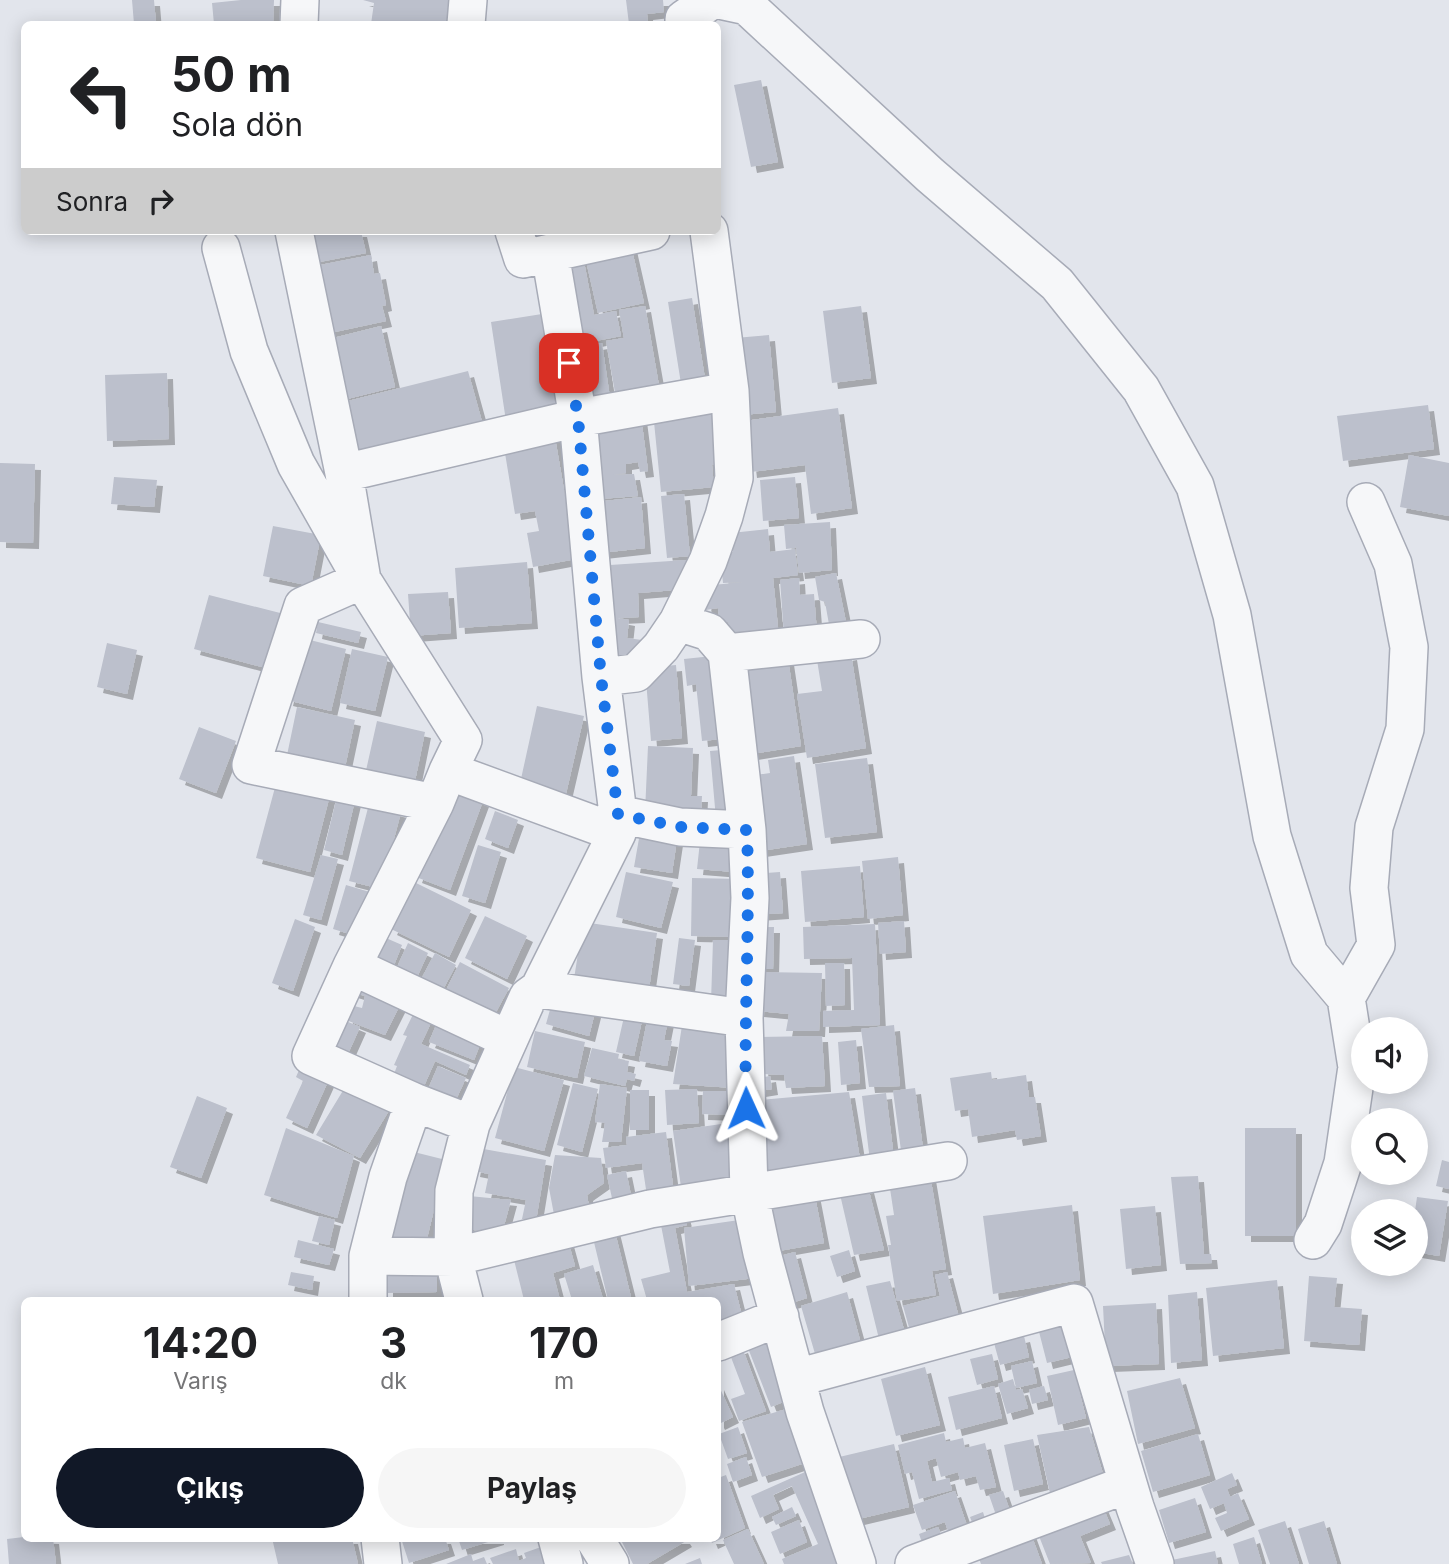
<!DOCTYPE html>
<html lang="tr">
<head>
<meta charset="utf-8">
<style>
	body { margin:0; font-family:Inter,sans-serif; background:#f6f6f6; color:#202124; height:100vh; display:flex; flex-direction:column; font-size:26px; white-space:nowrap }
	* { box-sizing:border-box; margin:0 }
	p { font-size:23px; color:#757577 }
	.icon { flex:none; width:38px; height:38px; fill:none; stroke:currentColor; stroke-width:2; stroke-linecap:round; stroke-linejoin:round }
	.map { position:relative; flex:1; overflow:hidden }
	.details { position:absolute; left:21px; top:1297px; width:700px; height:245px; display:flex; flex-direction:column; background:#fff; border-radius:10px; box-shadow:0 4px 18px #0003 }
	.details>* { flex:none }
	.hud { position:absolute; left:21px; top:21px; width:700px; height:214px; border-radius:10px; box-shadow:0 4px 18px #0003; background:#fff; color:#202124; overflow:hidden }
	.tools { position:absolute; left:1351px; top:1017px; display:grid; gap:14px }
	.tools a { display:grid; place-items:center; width:77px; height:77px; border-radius:50%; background:#fff; box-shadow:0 4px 18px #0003; font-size:35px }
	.pin { position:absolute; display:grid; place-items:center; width:60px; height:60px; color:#fff; margin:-30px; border-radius:14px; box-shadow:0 4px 10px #0006 }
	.me { position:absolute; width:77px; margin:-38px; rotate:359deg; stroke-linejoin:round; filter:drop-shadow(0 0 5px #0008) }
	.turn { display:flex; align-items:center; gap:24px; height:147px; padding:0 35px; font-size:32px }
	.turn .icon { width:91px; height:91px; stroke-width:2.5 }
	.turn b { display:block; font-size:49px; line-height:60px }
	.then { display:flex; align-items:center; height:66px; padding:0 35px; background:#0003; gap:14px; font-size:26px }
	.eta { display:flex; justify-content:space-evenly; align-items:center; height:119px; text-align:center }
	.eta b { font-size:42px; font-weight:700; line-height:49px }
	.action { display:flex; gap:14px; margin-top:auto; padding:14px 35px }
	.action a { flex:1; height:80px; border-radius:42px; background:#111827; color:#fff; font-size:28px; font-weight:700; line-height:80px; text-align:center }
	.action a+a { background:#f6f6f6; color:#202124 }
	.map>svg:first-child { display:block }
</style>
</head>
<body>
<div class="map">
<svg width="1449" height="1564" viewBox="0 0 1449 1564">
	<defs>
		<filter id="shadow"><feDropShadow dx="6" dy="6" stdDeviation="0" flood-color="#0004"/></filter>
	</defs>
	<rect width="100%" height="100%" fill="#e2e5ec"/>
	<path fill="#bcc0cc" filter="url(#shadow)" d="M132 0H154L156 24H134Z
		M241 0H274L273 24H214L212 3Z
		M363 0H451L447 24H371L374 3Z
		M626 0H663L664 12 647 14 648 24H629Z
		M761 80 778 162 751 167 734 85Z
		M308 231H361L366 253 314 263Z
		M526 231H553L554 236 528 241Z
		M630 241 644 303 598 313 584 252Z
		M582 251 594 315 616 311 621 336 575 345 558 256Z
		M371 255 374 274 380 273 386 305 382 306 386 321 330 333 315 266Z
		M692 298 706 385 682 390 668 302Z
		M645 306 661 397 617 404 606 341 624 338 619 310Z
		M861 306 871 378 832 383 823 311Z
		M542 314 558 412 506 421 491 322Z
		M381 326 395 387 339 401 325 340Z
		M769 335 776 412 742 415 735 338Z
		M602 343 611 405 585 409 575 348Z
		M468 371 484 429 354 461 340 403Z
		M167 373 169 439 107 441 105 375Z
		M719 404 726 464 712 465 714 487 661 492 653 412Z
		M1428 405 1434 449 1343 461 1337 416Z
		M838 408 852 508 811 514 805 465 751 472 745 421Z
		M641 416 648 471 640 472 638 462 626 464V473L613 475 634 474 638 496 587 500V423Z
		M554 432 576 559 533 567 527 533 539 531 535 511 515 514 503 441Z
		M1409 455 1449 463V516L1400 507Z
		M0 463 35 464 33 543 0 542Z
		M114 477 157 480 154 507 111 504Z
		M795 477 799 518 763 521 760 480Z
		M684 494 690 556 667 558 661 496Z
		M641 497 645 548 600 553 595 502Z
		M830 522 832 570 799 573 796 546 795 548 786 549 784 525Z
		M273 526 321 535 311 586 263 576Z
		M768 529 770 552 795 549 798 575 773 578 779 637 731 643 728 622 719 623 718 608 706 610 703 586 743 582 723 583 720 553 733 552 731 533Z
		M686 560 688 589 638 593 639 617 618 618 629 620 627 638 642 640 640 658 617 655 618 645 603 643 614 618 610 565Z
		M527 562 532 623 459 628 455 568Z
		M836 573 847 627 830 630 825 602 819 600 815 577Z
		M799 578 800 595 814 594 817 633 784 636 780 580Z
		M448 592 451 633 411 636 408 594Z
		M209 595 288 615 273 670 194 649Z
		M318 622 361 632 358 643 316 633Z
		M302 638 346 649 331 711 287 700Z
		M107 643 137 650 127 694 97 687Z
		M352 649 388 657 375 711 340 703Z
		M851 654 866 748 807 758 797 694 822 691 817 660Z
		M722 655 730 738 702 741 696 684 687 686 684 659Z
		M788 659 801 746 752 754 739 667Z
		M676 665 682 738 651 741 645 668Z
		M537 706 584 716 565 798 519 788Z
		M297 707 355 720 344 772 286 760Z
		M377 721 425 732 414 786 365 775Z
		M199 727 236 741 216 793 179 779Z
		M648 746 693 748 691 796H702L701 814 645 812Z
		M733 749 739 817 716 819 710 751Z
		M794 756 807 844 760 851 749 776 770 773 768 760Z
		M867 758 877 832 825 838 815 764Z
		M277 780 330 795 310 872 256 858Z
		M450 788 483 801 450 890 416 877Z
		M338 792 356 796 342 855 324 850Z
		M369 804 401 812 381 889 349 881Z
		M495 811 518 820 508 848 485 839Z
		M641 827 678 833 672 873 634 867Z
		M701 832 745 834 747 873 697 869Z
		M478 845 501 852 485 903 462 896Z
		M321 855 338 859 321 920 303 915Z
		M898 857 903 915 868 919 862 861Z
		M860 866 864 917 805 922 801 871Z
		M626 872 673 882 661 928 616 917Z
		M780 872 783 913 755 915 752 874Z
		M692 878 740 879 739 937 691 936Z
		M414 882 471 910 449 957 391 929Z
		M346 885 373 893 360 937 333 929Z
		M485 916 527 936 507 979 465 958Z
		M295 919 315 927 293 991 272 983Z
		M904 921 906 952 880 954 878 923Z
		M583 922 657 933 648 996 573 985Z
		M875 924 880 1025 823 1027V1011L854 1010 852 958 804 959 803 927Z
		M758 927H774L773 969H757Z
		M386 938 402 945 390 975 373 968Z
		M679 938 695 940 689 986 673 984Z
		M713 940H742L740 1003 711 1002Z
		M408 943 428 953 413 986 393 976Z
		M435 953 456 965 438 999 417 987Z
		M460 962 509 988 489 1025 441 1000Z
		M825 963H844L845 1005 826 1006Z
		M760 972 822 973 819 1031H786L789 1014 758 1011Z
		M355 979 404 997 385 1035 346 1020 350 1005 362 1008 365 996 352 992Z
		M555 992 597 1004 589 1036 546 1024Z
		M420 1000 438 1008 421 1044 470 1065 466 1075 435 1061 420 1095 391 1082 397 1066 394 1065 407 1036 403 1035Z
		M626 1008 644 1012 634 1056 616 1052Z
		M648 1016 668 1020 664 1040 672 1041 667 1066 639 1061Z
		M339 1018 360 1027 347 1056 326 1047Z
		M683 1019 738 1027 735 1088 673 1084Z
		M437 1023 481 1042 474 1060 429 1042Z
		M894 1025 900 1086 869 1087 861 1029Z
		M535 1031 585 1042 577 1078 527 1067Z
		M822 1036 825 1086 786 1088 784 1075 763 1074 757 1037Z
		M856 1040 860 1083 841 1085 838 1042Z
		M592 1048 619 1054 618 1059 629 1061 627 1072 636 1074 634 1081 627 1079 625 1086 584 1076Z
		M302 1063 330 1077 307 1128 286 1118 303 1081 296 1077Z
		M438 1066 466 1078 453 1106 426 1094Z
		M514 1067 564 1080 544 1151 495 1138Z
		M991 1072 992 1080 1026 1075 1029 1097H1035L1041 1136 1017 1140 1015 1130 972 1137 968 1109 955 1111 950 1078Z
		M770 1076 772 1089 754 1092 752 1079Z
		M573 1083 598 1089 582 1152 557 1145Z
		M347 1084 390 1109 360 1158 316 1135Z
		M600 1084 627 1088 621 1142H602L605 1123 595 1122Z
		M915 1088 924 1156 902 1158 893 1091Z
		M697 1089 699 1123 667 1125 665 1090Z
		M630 1090H649V1130H630Z
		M703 1091H733V1115L702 1114Z
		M849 1092 861 1165 765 1176 760 1100Z
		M886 1093 894 1158 870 1161 862 1096Z
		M197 1096 227 1108 201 1178 170 1167Z
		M735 1122 740 1188 682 1194 673 1131Z
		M286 1128 354 1156 337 1218 264 1195Z
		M1245 1128H1296V1236H1245Z
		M666 1132 674 1193 647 1196 642 1163 606 1168 603 1148 627 1145 626 1137Z
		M478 1148 546 1160 536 1221 522 1219 526 1200 485 1193 489 1174 474 1171Z
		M406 1150 446 1160 424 1251 385 1241Z
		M555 1155 601 1158 604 1183 587 1195 590 1212 555 1220 549 1188Z
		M1442 1160 1449 1162V1189L1436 1186Z
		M626 1171 632 1200 613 1203 607 1175Z
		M930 1175 946 1269 932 1271 936 1295 897 1301 888 1245H891L886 1216 894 1215 889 1182Z
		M1198 1176 1204 1254H1211L1212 1263 1180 1264 1171 1177Z
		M813 1186 824 1243 773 1252 763 1196Z
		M868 1187 884 1250 854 1255 839 1190Z
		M459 1195 511 1200 502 1233 455 1228Z
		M1417 1197 1448 1201 1439 1256 1416 1252 1415 1211Z
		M1072 1205 1080 1280 993 1294 983 1216Z
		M1155 1206 1161 1265 1126 1269 1120 1209Z
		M684 1214 687 1225 675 1228 687 1292 734 1284 743 1320 718 1328V1300H647L641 1279 670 1272 660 1220Z
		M319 1216 335 1220 329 1245 312 1241Z
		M746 1219 755 1278 689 1286 684 1228Z
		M614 1228 631 1297 608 1300 592 1234Z
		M567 1237 575 1266 553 1273 560 1300H524L512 1252Z
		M298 1240 334 1249 329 1265 294 1257Z
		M849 1250 855 1271 837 1277 830 1256Z
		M795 1252 807 1298 788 1304 776 1257Z
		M593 1265 603 1299 572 1300 564 1274Z
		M437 1266V1292L387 1293V1267Z
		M291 1272 314 1276 312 1290 288 1285Z
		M947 1272 961 1325 912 1338 903 1306 940 1296 935 1275Z
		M1309 1276 1337 1278 1334 1307 1362 1309 1359 1345 1304 1341Z
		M1277 1280 1284 1348 1213 1356 1206 1288Z
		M890 1281 905 1333 879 1339 866 1286Z
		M847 1292 863 1351 818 1364 801 1306Z
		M1197 1292 1202 1360 1171 1363 1168 1295Z
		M1156 1303 1159 1364 1106 1366 1103 1306Z
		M1066 1317 1076 1356 1047 1363 1037 1324Z
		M768 1328 795 1397 771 1407 744 1338Z
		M1024 1336 1029 1357 1000 1365 994 1343Z
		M742 1347 766 1411 739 1421 731 1399 745 1394 729 1352Z
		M992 1354 998 1379 977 1385 970 1359Z
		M1032 1361 1037 1383 1016 1388 1011 1366Z
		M925 1367 940 1425 896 1436 881 1379Z
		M1074 1370 1086 1418 1058 1425 1047 1376Z
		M1180 1378 1195 1428 1138 1444 1127 1391Z
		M1013 1379 1016 1390 1022 1389 1028 1408 1007 1414 998 1384Z
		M718 1384 733 1417 719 1424 718 1422Z
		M994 1386 1002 1418 956 1430 948 1397Z
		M1044 1386 1048 1400 1032 1404 1029 1390Z
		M793 1407 808 1462 762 1477 742 1422Z
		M738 1427 747 1453 728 1459 719 1434Z
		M1089 1427 1107 1487 1051 1498 1037 1435Z
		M944 1433 946 1442 963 1438 965 1448 985 1443 996 1487 980 1490 976 1476 960 1480 958 1472 941 1477 936 1458 927 1461 932 1482 949 1478 952 1490 919 1499 912 1472 905 1474 898 1445Z
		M1198 1434 1210 1475 1153 1492 1141 1451Z
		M1033 1439 1043 1484 1014 1491 1004 1445Z
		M894 1444 909 1507 850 1521 835 1458Z
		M746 1457 752 1475 733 1482 727 1464Z
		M805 1472 833 1536 826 1540 834 1537 845 1564H784L782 1559 818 1544 792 1486 773 1495 779 1509 760 1518 751 1496Z
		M1232 1473 1237 1485 1227 1489 1230 1497 1238 1493 1249 1519 1221 1531 1215 1518 1227 1513 1224 1503 1210 1509 1201 1487Z
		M726 1475 745 1528 712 1543 710 1538H718V1478Z
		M955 1491 971 1537 952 1544 945 1522 922 1530 913 1505Z
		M1003 1491 1011 1514 997 1518 989 1495Z
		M1195 1498 1206 1532 1169 1543 1159 1510Z
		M1100 1500 1110 1524 1080 1536 1091 1563 1050 1564 1035 1526Z
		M792 1507 796 1516 776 1525 772 1517Z
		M983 1512 987 1525 975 1530 970 1517Z
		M799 1520 807 1542 780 1554 771 1532Z
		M1285 1521 1299 1564H1270L1258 1530Z
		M1324 1521 1337 1564H1309L1298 1529Z
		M1028 1526 1042 1564H981L975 1547Z
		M938 1527 945 1544 925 1551 919 1534Z
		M748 1529 764 1564H734L723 1540Z
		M24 1537 53 1538 56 1564H9L7 1539Z
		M1254 1537 1262 1564H1239L1233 1544Z
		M272 1538H352L358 1564H278Z
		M401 1538H445L449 1550 409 1563Z
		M458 1538H498V1539L462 1550Z
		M620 1538H684L686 1541 647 1564H633Z
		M541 1547 545 1564H493L490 1558 516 1549 519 1561 526 1558 524 1553Z
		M1215 1551 1218 1564H1173L1172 1560Z
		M471 1554 473 1561 484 1557 487 1564H446Z
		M1129 1555 1133 1564H1102L1101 1562Z
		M700 1558 702 1564H685Z"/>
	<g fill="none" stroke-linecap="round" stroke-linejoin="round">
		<g stroke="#a7abb7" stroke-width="40">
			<path id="minor" d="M719 0 747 6 930 175 1057 284 1141 389 1195 486 1232 615 1272 836 1309 954 1346 998 1376 945 1369 888 1374 827 1405 729 1409 647 1393 564 1366 502
				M299 24 300 0
				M466 24 468 0
				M684 24V19L712 0
				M294 231 344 473
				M221 248 249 351 296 464 362 580 463 740 448 771 617 833
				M550 253 651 231
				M678 622 709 632 727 653 747 830 750 898 744 1018 749 1191 762 1253 805 1412 857 1564
				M727 653 861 639
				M601 677 636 673 661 647 678 622 708 561 724 516 734 478 730 391 709 231
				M448 771 435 803 251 765 303 606 362 580 344 473 578 418 730 391
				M618 814 680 827 747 830
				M352 966 508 1039
				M539 989 744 1018
				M414 1102 311 1056 352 966 435 803
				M1313 1240 1323 1224 1343 1163 1357 1067 1346 998
				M368 1256 453 1257 650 1209 948 1161
				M368 1300V1256L388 1177 414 1102 471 1124
				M464 1300 453 1257 454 1191 471 1124 528 997 539 989 617 833 618 814 601 677 578 418 550 253 523 259 514 231
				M718 1342 780 1317
				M796 1378 1074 1303 1135 1507 1155 1564
				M380 1538 383 1564
				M557 1538 564 1564
				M594 1538 610 1564
				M914 1564 1128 1484"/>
		</g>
		<use href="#minor" stroke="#f6f7f9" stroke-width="37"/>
	</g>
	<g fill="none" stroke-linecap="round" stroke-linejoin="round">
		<path stroke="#1a73e8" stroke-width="12" stroke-dasharray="0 21.6" d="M569 363 578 418 601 677 618 814 680 827 747 830C750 922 744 1015 746 1108"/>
	</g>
</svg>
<div class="tools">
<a><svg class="icon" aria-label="sound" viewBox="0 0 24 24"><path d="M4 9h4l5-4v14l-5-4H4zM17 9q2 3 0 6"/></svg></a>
<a><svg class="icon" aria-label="search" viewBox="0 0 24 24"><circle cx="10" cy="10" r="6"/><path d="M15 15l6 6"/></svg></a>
<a><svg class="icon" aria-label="layers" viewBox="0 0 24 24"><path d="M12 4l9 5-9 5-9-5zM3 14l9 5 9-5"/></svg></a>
</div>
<div class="pin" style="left:569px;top:363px;background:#d93025"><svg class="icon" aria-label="arrive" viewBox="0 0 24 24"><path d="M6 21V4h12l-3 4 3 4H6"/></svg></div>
<svg class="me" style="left:746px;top:1108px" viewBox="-20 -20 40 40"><path d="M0-17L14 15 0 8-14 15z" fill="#1a73e8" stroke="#fff" stroke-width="4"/></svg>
<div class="hud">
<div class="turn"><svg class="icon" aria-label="left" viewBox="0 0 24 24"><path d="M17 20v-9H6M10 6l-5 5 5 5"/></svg><div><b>50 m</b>Sola dön</div></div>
<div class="then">Sonra<svg class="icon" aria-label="right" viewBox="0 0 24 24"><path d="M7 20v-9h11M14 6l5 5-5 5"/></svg></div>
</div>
<section class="details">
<div class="eta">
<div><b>14:20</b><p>Varış</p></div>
<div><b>3</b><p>dk</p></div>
<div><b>170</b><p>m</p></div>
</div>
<div class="action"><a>Çıkış</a><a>Paylaş</a></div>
</section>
</div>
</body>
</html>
